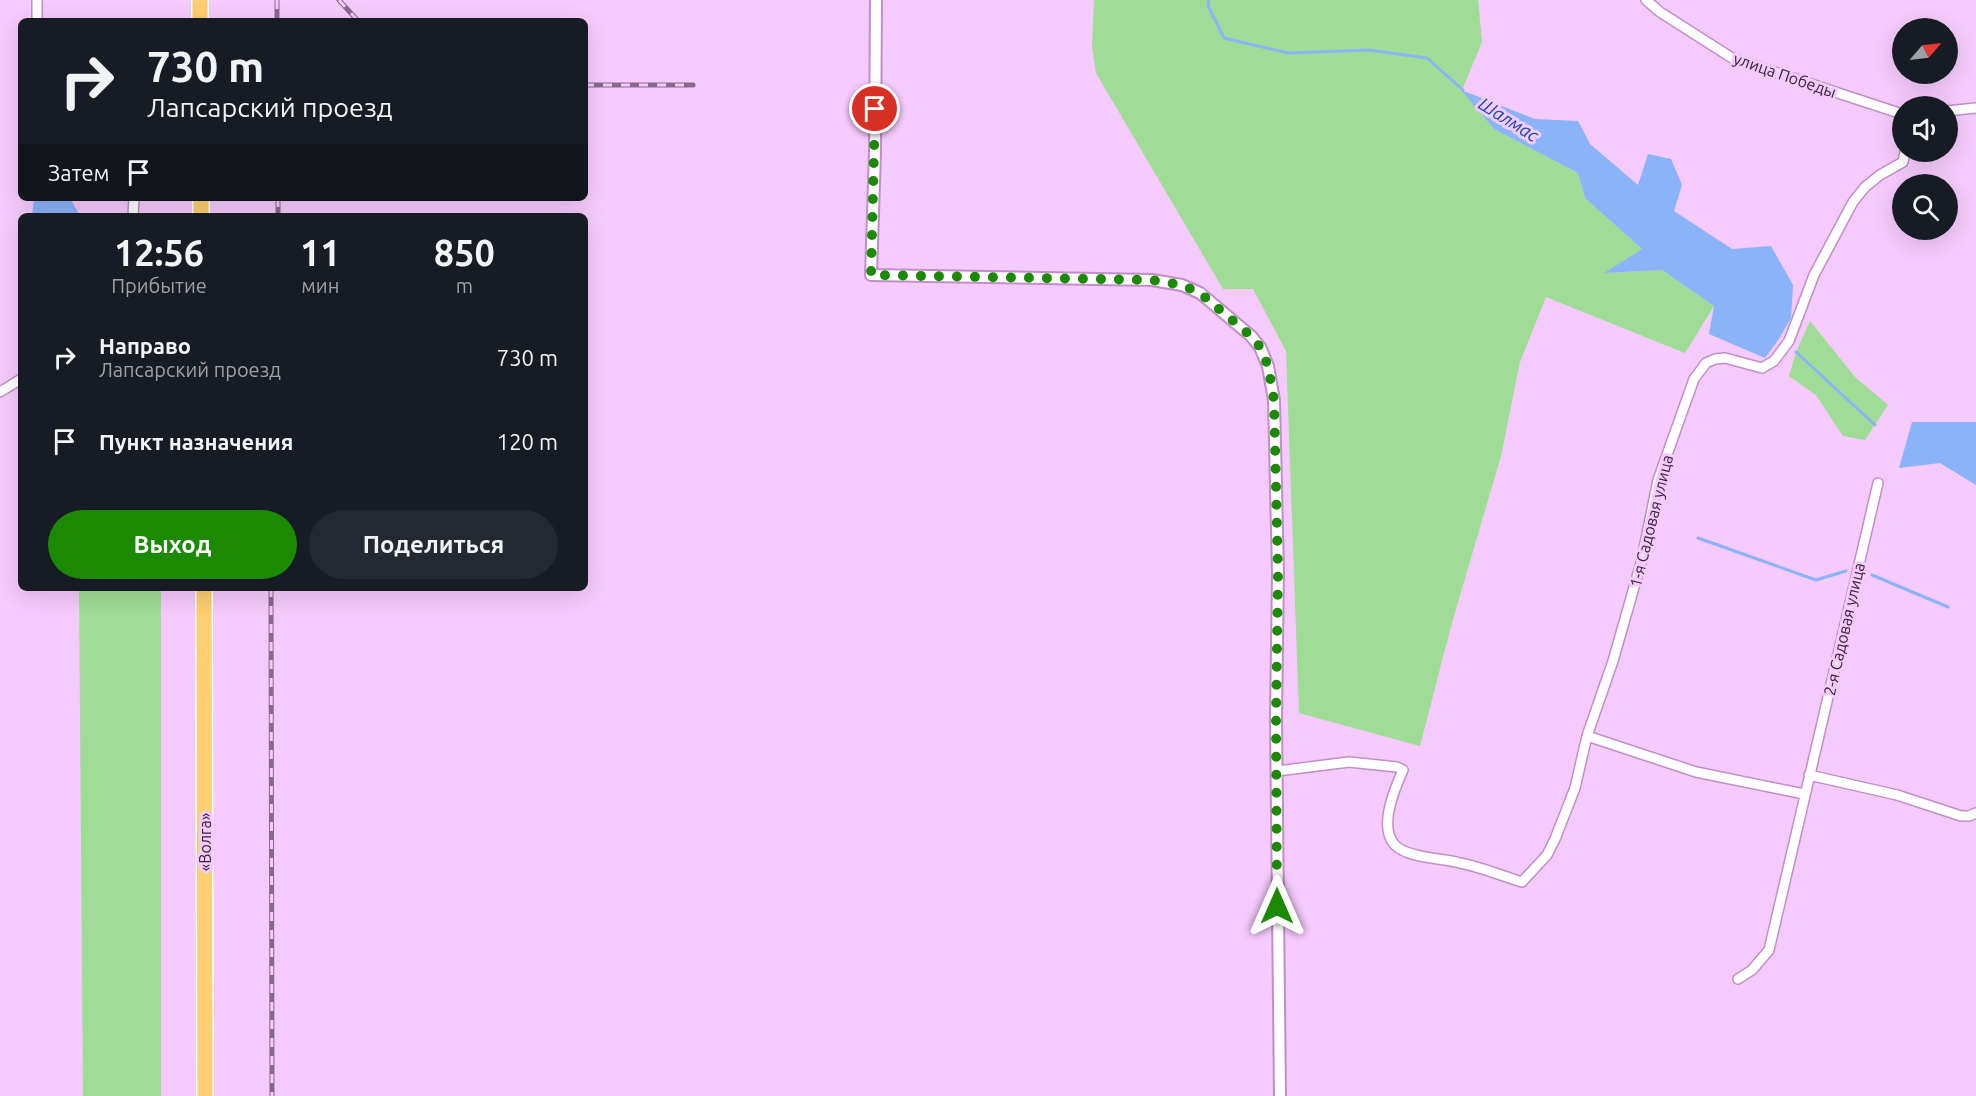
<!DOCTYPE html>
<html lang="ru">
<head>
<meta charset="utf-8">
<style>
	body { margin:0; font-family:Ubuntu,sans-serif; background:#242831; color:#f1f3f6; height:100vh; display:flex; flex-direction:column; font-size:22px; white-space:nowrap }
	* { box-sizing:border-box; margin:0 }
	p { font-size:20px; color:#9ea1a6 }
	.icon { flex:none; width:33px; height:33px; fill:none; stroke:currentColor; stroke-width:2; stroke-linecap:round; stroke-linejoin:round }
	.map { position:relative; flex:1; overflow:hidden }
	.details { position:absolute; left:18px; top:213px; width:570px; height:378px; display:flex; flex-direction:column; background:#171b24; border-radius:9px; box-shadow:0 6px 24px #0002 }
	.details>* { flex:none }
	.guide { position:absolute; left:18px; top:18px; width:570px; height:183px; border-radius:9px; box-shadow:0 6px 24px #0002; background:#171b24; color:#f1f3f6; overflow:hidden }
	.needle { width:39px; rotate:62deg }
	.buttons { position:absolute; left:1892px; top:18px; display:grid; gap:12px }
	.buttons a { display:grid; place-items:center; width:66px; height:66px; border-radius:50%; background:#171b24; box-shadow:0 6px 24px #0002; font-size:30px }
	.pin { position:absolute; display:grid; place-items:center; width:51px; height:51px; color:#fff; margin:-26px; border:3px solid #fff; border-radius:50%; box-shadow:0 2px 6px #0007 }
	.me { position:absolute; width:66px; margin:-33px; rotate:0deg; stroke-linejoin:round; filter:drop-shadow(0 0 4px #0008) }
	.turn { display:flex; align-items:center; gap:21px; height:126px; padding:0 30px; font-size:27px }
	.turn .icon { width:78px; height:78px; stroke-width:2.5 }
	.turn b { display:block; font-size:42px; line-height:51px }
	.then { display:flex; align-items:center; height:57px; padding:0 30px; background:#0003; gap:12px; font-size:22px }
	.eta { display:flex; justify-content:space-evenly; align-items:center; height:102px; text-align:center }
	.eta b { font-size:36px; font-weight:600; line-height:42px }
	.button { display:flex; gap:12px; margin-top:auto; padding:12px 30px }
	.button a { flex:1; height:69px; border-radius:36px; background:#1c8903; color:#fff; font-size:24px; font-weight:600; line-height:69px; text-align:center }
	.button a+a { background:#242831; color:#f1f3f6 }
	ul { padding:0; list-style:none }
	li { display:flex; align-items:center; gap:18px; height:84px; padding:0 30px }
	li div { flex:1 }
	li b { display:block; font-size:22px }
	li em { font-style:normal }
	.map>svg:first-child { display:block }
</style>
</head>
<body>
<div class="map">
<svg width="1976" height="1096" viewBox="0 0 1976 1096">
	<rect width="100%" height="100%" fill="#f5cafc"/>
	<path fill="#9fdc95" d="M1094 0H1478L1482 42 1462 90 1494 129 1578 173 1585 198 1642 249 1605 273 1662 270 1714 306 1685 353 1546 297 1520 362 1501 456 1451 626 1420 746 1299 713 1286 351 1253 289H1223L1096 73 1092 47Z
		M1810 321 1855 377 1888 405 1865 440 1843 436 1816 395 1789 376 1796 352Z
		M79 588H161V1096H83Z"/>
	<path fill="#8ab3fa" d="M1461 90 1535 119 1578 121 1590 144 1638 185 1648 154 1671 159 1682 185 1674 211 1732 249 1771 246 1793 285 1791 318 1779 339 1765 358 1709 334 1714 306 1662 270 1604 273 1642 249 1585 198 1578 173 1494 129Z
		M34 198H70L80 216H32Z
		M1912 422H1976V485L1940 463 1899 468Z"/>
	<g fill="none" stroke-linecap="round" stroke-linejoin="round">
		<path stroke="#8ab3fa" stroke-width="3" d="M1209 0 1208 6 1224 38 1288 53 1369 50 1427 58 1463 90
			M1796 352 1875 425
			M1698 538 1816 580 1846 571
			M1872 575 1948 607"/>
		<g stroke="#c18eca" stroke-width="12">
			<path id="minor" d="M1646 0 1660 12 1732 58 1902 114
				M37 21V0
				M1947 111 1976 108
				M133 216 134 198
				M0 392 21 379
				M1587 736 1696 772 1804 794
				M1277 771 1349 762 1397 767 1403 770C1394 790 1374 836 1402 850 1419 859 1442 858 1460 863 1481 867 1502 876 1522 882L1547 855 1555 839 1575 788 1587 736 1613 661 1641 563 1658 480 1694 379 1706 363 1715 359 1725 358 1762 368 1774 361 1789 341 1814 275 1853 202 1865 187 1880 175 1903 162 1905 152
				M1809 775 1897 795 1961 816H1969L1976 813
				M1738 979 1752 970 1769 950 1878 483"/>
		</g>
		<g stroke="#c18eca" stroke-width="14">
			<path id="tertiary" d="M876 0 875 153 871 275 1152 280 1182 285 1200 293 1251 336 1260 347 1268 366 1274 400 1278 573 1276 719 1280 1096"/>
		</g>
		<g stroke="#fff" stroke-width="18">
			<path id="trunk" d="M200 21V0
				M201 198V216
				M204 588 205 1096"/>
		</g>
		<use href="#minor" stroke="#fff" stroke-width="9"/>
		<use href="#tertiary" stroke="#fff" stroke-width="10"/>
		<use href="#trunk" stroke="#fece72" stroke-width="15"/>
		<g stroke="#87698c" stroke-width="5">
			<path id="rail" d="M277 0V21
				M339 0 358 21
				M585 85H693
				M278 198V216
				M271 588 272 1096"/>
		</g>
		<use href="#rail" stroke="#f5cafc" stroke-width="3" stroke-dasharray="9" stroke-linecap="butt"/>
	</g>
	<g fill="none" stroke-linecap="round" stroke-linejoin="round">
		<path stroke="#1c8903" stroke-width="10" stroke-dasharray="0 18" d="M875 109 871 275 1152 280 1182 285 1200 293 1251 336 1260 347 1268 366 1274 400 1278 573 1276 719 1277 906"/>
	</g>
	<g text-anchor="middle" dominant-baseline="central" stroke-width="6" stroke-linejoin="round" paint-order="stroke">
		<g font-size="16" fill="#37223b" stroke="#f5cafc">
			<text transform="translate(1785 75) rotate(19)">улица Победы</text>
			<text transform="translate(1651 521) rotate(-76)">1-я Садовая улица</text>
			<text transform="translate(1844 629) rotate(-77)">2-я Садовая улица</text>
			<text transform="translate(205 842) rotate(-90)">«Волга»</text>
		</g>
		<g font-size="18" font-style="italic" fill="#1048ad" stroke="#f5cafc">
			<text transform="translate(1509 119) rotate(32)">Шалмас</text>
		</g>
	</g>
</svg>
<div class="buttons">
<a><svg class="needle" viewBox="-14 -14 28 28"><path d="M0-13l5 13h-10z" fill="#e53935"/><path d="M0 13l5-13h-10z" fill="#9ea1a6"/></svg></a>
<a><svg class="icon" aria-label="sound" viewBox="0 0 24 24"><path d="M4 9h4l5-4v14l-5-4H4zM17 9q2 3 0 6"/></svg></a>
<a><svg class="icon" aria-label="search" viewBox="0 0 24 24"><circle cx="10" cy="10" r="6"/><path d="M15 15l6 6"/></svg></a>
</div>
<div class="pin" style="left:875px;top:109px;background:#d93025"><svg class="icon" aria-label="arrive" viewBox="0 0 24 24"><path d="M6 21V4h12l-3 4 3 4H6"/></svg></div>
<svg class="me" style="left:1277px;top:906px" viewBox="-20 -20 40 40"><path d="M0-17L14 15 0 8-14 15z" fill="#1c8903" stroke="#fff" stroke-width="4"/></svg>
<div class="guide">
<div class="turn"><svg class="icon" aria-label="right" viewBox="0 0 24 24"><path d="M7 20v-9h11M14 6l5 5-5 5"/></svg><div><b>730 m</b>Лапсарский проезд</div></div>
<div class="then">Затем<svg class="icon" aria-label="arrive" viewBox="0 0 24 24"><path d="M6 21V4h12l-3 4 3 4H6"/></svg></div>
</div>
<section class="details">
<div class="eta">
<div><b>12:56</b><p>Прибытие</p></div>
<div><b>11</b><p>мин</p></div>
<div><b>850</b><p>m</p></div>
</div>
<ul>
<li><svg class="icon" aria-label="right" viewBox="0 0 24 24"><path d="M7 20v-9h11M14 6l5 5-5 5"/></svg><div><b>Направо</b><p>Лапсарский проезд</p></div><em>730 m</em></li>
<li><svg class="icon" aria-label="arrive" viewBox="0 0 24 24"><path d="M6 21V4h12l-3 4 3 4H6"/></svg><div><b>Пункт назначения</b></div><em>120 m</em></li>
</ul>
<div class="button"><a>Выход</a><a>Поделиться</a></div>
</section>
</div>
</body>
</html>
